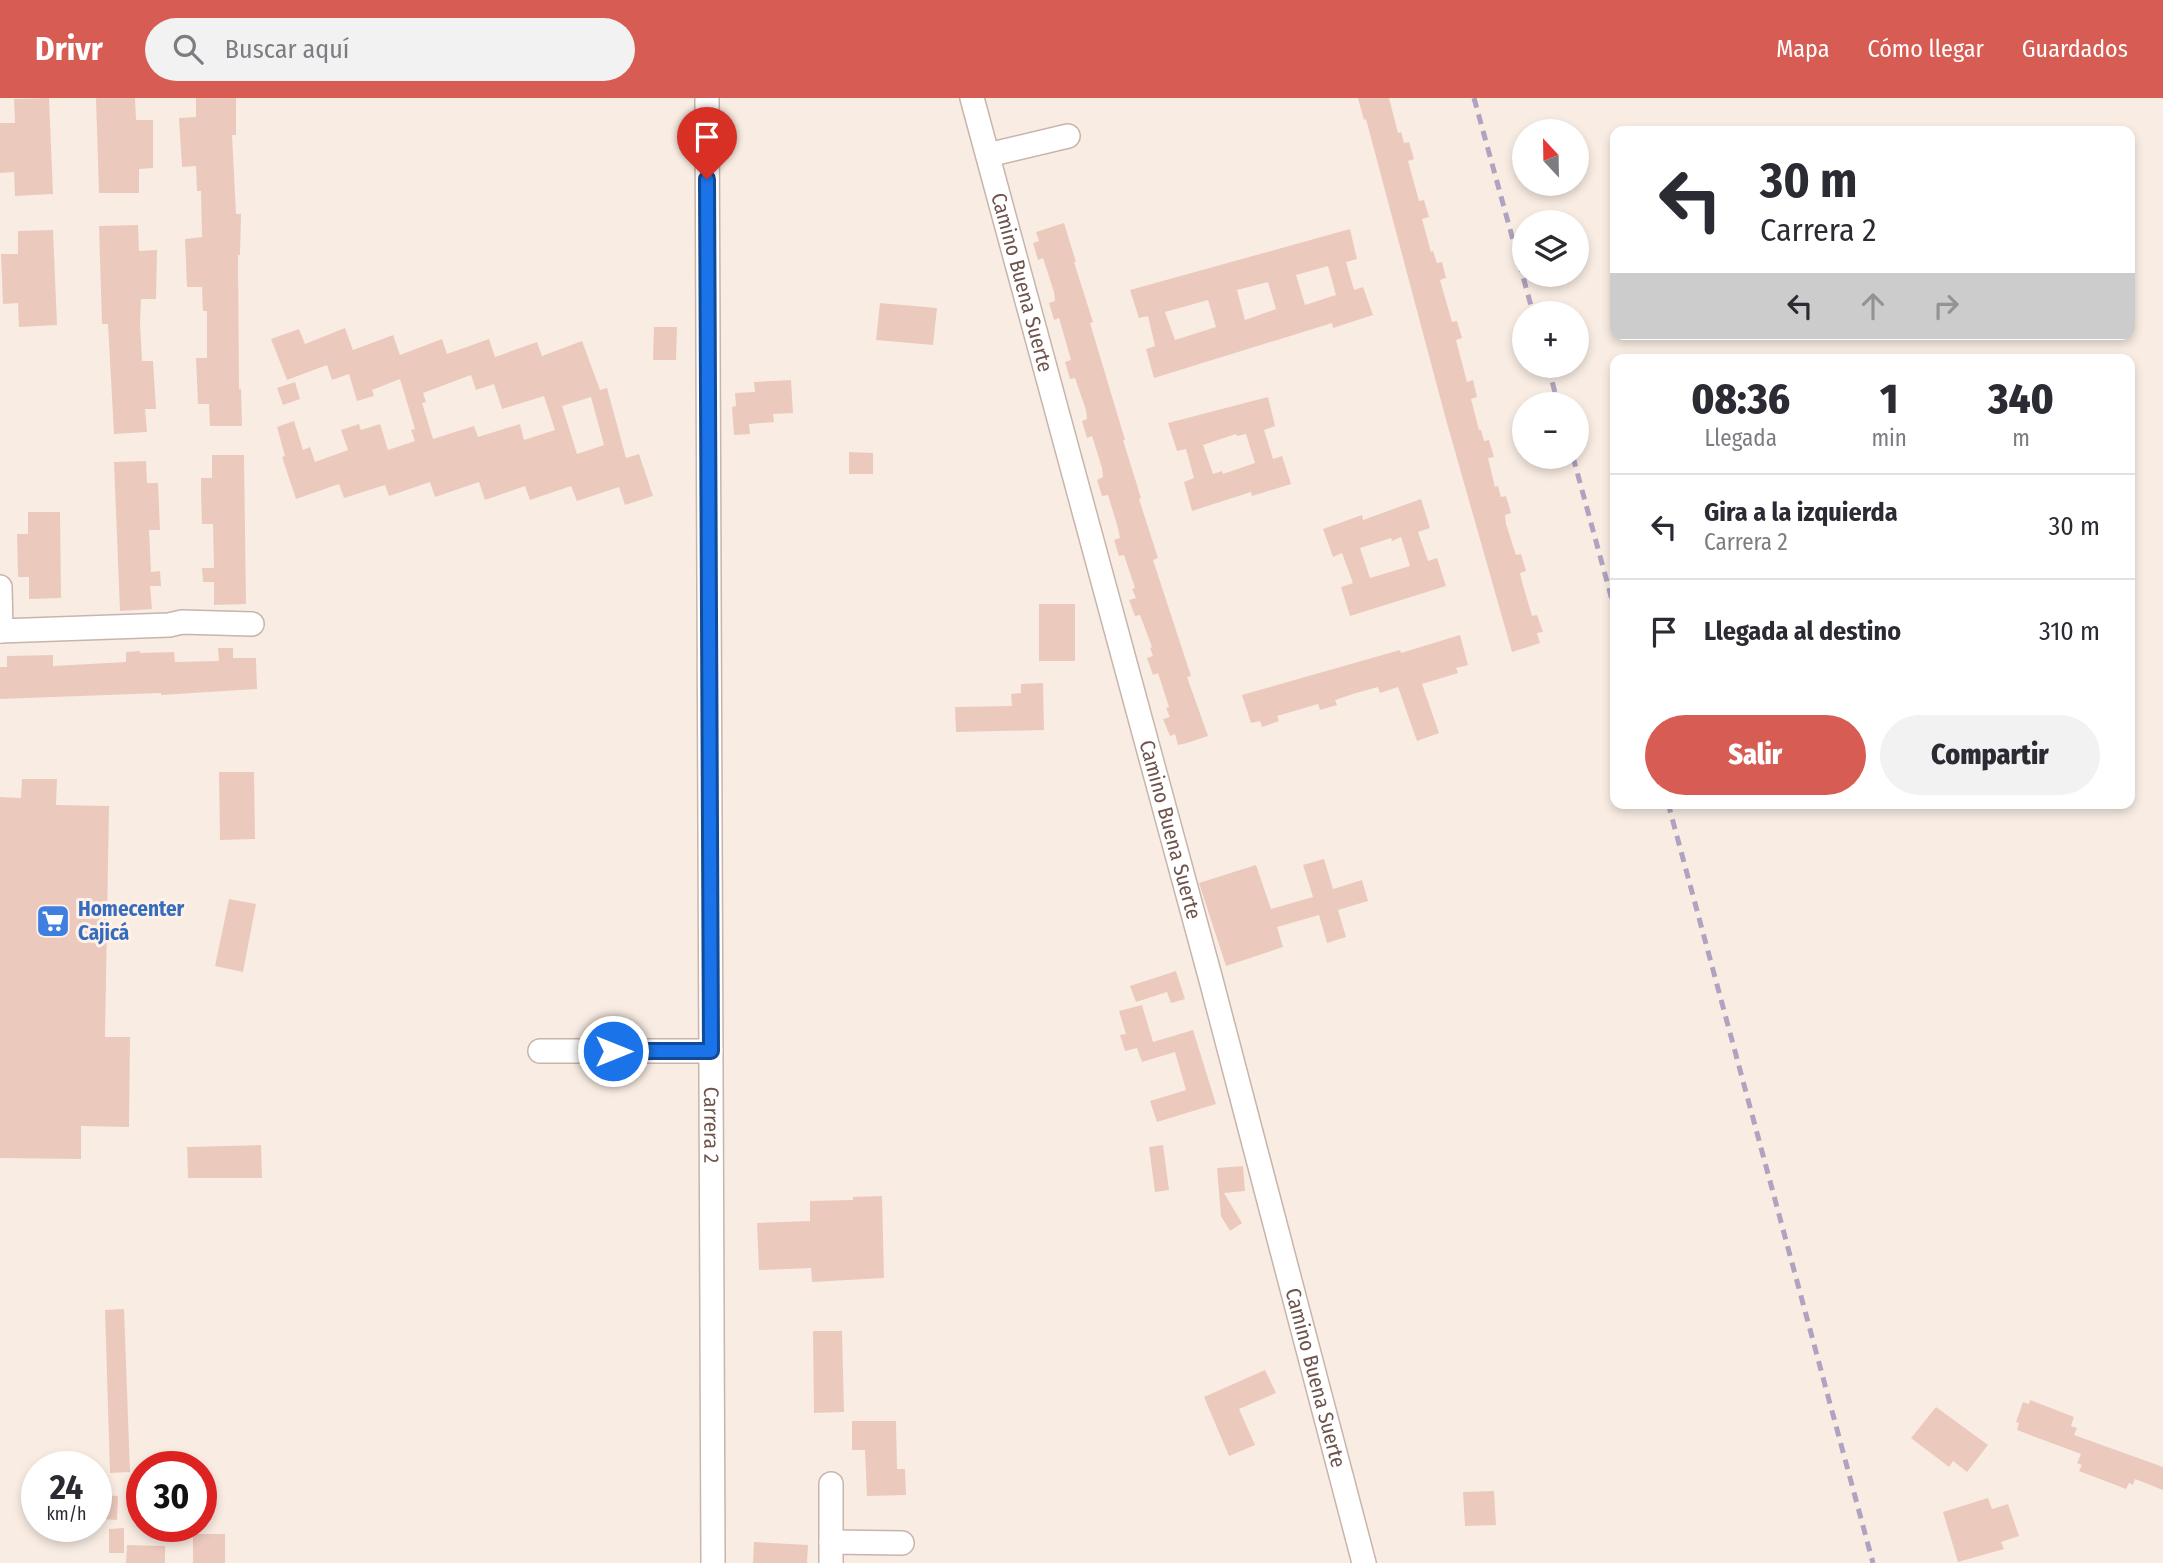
<!DOCTYPE html>
<html lang="es">
<head>
<meta charset="utf-8">
<style>
	body { margin:0; font-family:"Fira Sans Condensed",sans-serif; background:#f2f2f3; color:#2b2b33; height:100vh; display:flex; flex-direction:column; font-size:26px; white-space:nowrap }
	* { box-sizing:border-box; margin:0 }
	p { font-size:23px; color:#7c7c81 }
	.icon { flex:none; width:38px; height:38px; fill:none; stroke:currentColor; stroke-width:2; stroke-linecap:round; stroke-linejoin:round }
	.map { position:relative; flex:1; overflow:hidden }
	.panel { position:absolute; left:1610px; top:256px; width:525px; height:455px; display:flex; flex-direction:column; background:#fff; border-radius:14px; box-shadow:0 4px 10px #0003 }
	.panel>* { flex:none }
	.guide { position:absolute; left:1610px; top:28px; width:525px; height:214px; border-radius:14px; box-shadow:0 4px 10px #0003; background:#fff; color:#2b2b33; overflow:hidden }
	.needle { width:46px; rotate:338deg }
	.fabs { position:absolute; left:1512px; top:21px; display:grid; gap:14px }
	.fabs a { display:grid; place-items:center; width:77px; height:77px; border-radius:50%; background:#fff; box-shadow:0 4px 10px #0003; font-size:35px }
	.speed { position:absolute; left:21px; top:1353px; display:flex; gap:14px; font-size:35px; font-weight:700; text-align:center }
	.speed>* { display:grid; place-content:center; width:91px; height:91px; border-radius:50%; background:#fff; box-shadow:0 4px 10px #0003; line-height:1 }
	.speed small { font-size:18px; font-weight:400 }
	.speed .limit { border:10px solid #d22; background:#fff; color:#111 }
	.pin { position:absolute; display:grid; place-items:center; width:60px; height:60px; color:#fff; margin:-72px -30px; border-radius:50% 50% 50% 0; rotate:-45deg; box-shadow:0 0 7px #0007 }
	.pin .icon { rotate:45deg }
	.me { position:absolute; width:77px; margin:-38px; rotate:90deg; stroke-linejoin:round; filter:drop-shadow(0 0 5px #0008) }
	.turn { display:flex; align-items:center; gap:24px; height:147px; padding:0 35px; font-size:32px }
	.turn .icon { width:91px; height:91px; stroke-width:2.5 }
	.turn b { display:block; font-size:49px; line-height:60px }
	.lanes { display:flex; align-items:center; height:66px; padding:0 35px; background:#0003; justify-content:center; gap:35px; direction:ltr }
	.lanes .off { opacity:.35 }
	.eta { display:flex; justify-content:space-evenly; align-items:center; height:119px; text-align:center }
	.eta b { font-size:42px; font-weight:800; line-height:49px }
	.button { display:flex; gap:14px; margin-top:auto; padding:14px 35px }
	.button a { flex:1; height:80px; border-radius:42px; background:#d75d54; color:#fff; font-size:28px; font-weight:800; line-height:80px; text-align:center }
	.button a+a { background:#f2f2f3; color:#2b2b33 }
	ul { padding:0; list-style:none }
	li { display:flex; align-items:center; gap:21px; height:105px; padding:0 35px; border-top:2px solid #e1e1e2 }
	li div { flex:1 }
	li b { display:block; font-size:26px }
	li em { font-style:normal }
	header { display:flex; align-items:center; gap:42px; box-sizing:border-box; height:98px; padding:0 35px; background:#d75d54; color:#fff }
	header strong { font-size:33px }
	nav { display:flex; gap:38px; margin-inline-start:auto; font-size:24px }
	.search { width:490px; height:63px; background:#f2f2f3; display:flex; align-items:center; gap:18px; box-sizing:border-box; padding:0 24px; border-radius:38px; color:#7c7c81; font-size:26px }
	.map>svg:first-child { display:block }
</style>
</head>
<body>
<header>
<strong>Drivr</strong>
<div class="search"><svg class="icon" aria-label="search" viewBox="0 0 24 24"><circle cx="10" cy="10" r="6"/><path d="M15 15l6 6"/></svg>Buscar aquí</div>
<nav><a>Mapa</a><a>Cómo llegar</a><a>Guardados</a></nav>
</header>
<div class="map">
<svg width="2163" height="1465" viewBox="0 0 2163 1465">
	<rect width="100%" height="100%" fill="#f9ede3"/>
	<path fill="#ecc9bd" fill-rule="evenodd" d="M49 0 53 96 15 98 14 74 0 75V25H15L14 1Z
		M96 0H135L136 22H153V70L139 71V95H99Z
		M196 0H236V37H232L236 116H241L240 157H238L239 291H241L242 328H210L209 306H198L196 260H207V213H203L202 189H187L185 141 202 139 201 93H197L196 68 182 69 179 20 196 19Z
		M1358 0H1389L1398 35 1401 34 1404 45 1409 44 1414 61 1408 63 1419 103 1424 102 1429 119 1422 121 1431 154 1433 153 1437 165 1442 164 1446 180 1440 182 1452 224 1457 223 1462 240 1456 242 1467 284 1473 282 1477 299 1471 301 1479 332H1481L1484 343 1489 342 1494 359 1488 360 1495 389 1498 388 1501 399 1506 398 1511 415 1505 417 1506 426 1516 457 1521 456 1526 473 1520 475 1522 484 1532 518 1537 517 1543 534 1537 535 1540 545 1512 554 1445 318 1366 21 1364 22Z
		M1064 125 1076 164H1074L1093 224 1090 225 1125 342H1123L1141 400 1139 401 1158 460 1153 462 1191 578 1187 579 1208 638 1187 645 1178 647 1175 636 1170 638 1163 621 1170 619 1166 610 1169 609 1158 575 1153 577 1147 560 1153 558 1150 550 1152 549 1140 517 1135 518 1129 502 1136 500 1132 491 1135 490 1124 457 1119 458 1114 442 1120 440 1118 430 1108 397 1102 398 1097 382 1103 379 1102 370 1092 338 1087 340 1082 323 1087 321 1086 312 1075 280 1070 281 1065 264 1071 262 1059 220 1054 222 1049 205 1055 203 1054 194 1043 160 1038 162 1033 145 1039 143 1036 134Z
		M138 127 139 153 157 152 156 201H141L140 225 142 263H153L156 311H145L147 334 114 336 108 226H102L99 128Z
		M1350 131 1357 161 1346 164 1354 192 1363 189 1373 217 1333 230 1332 225 1154 280 1146 251 1155 248 1148 218 1139 220 1130 192ZM1328 168 1336 197 1305 207 1296 177ZM1268 184 1276 211 1245 222 1237 192ZM1208 202 1216 229 1175 242 1165 214Z
		M53 132 57 227 19 229 18 205 3 206 1 156H18V133Z
		M880 205 937 210 933 247 876 242Z
		M654 229H677L676 262H653Z
		M345 230 353 252 393 237 400 257 442 241 447 256 489 241 495 259 537 244 542 258 582 243 600 292 607 290 626 360 639 356 653 398 625 407 619 389 577 403 571 388 530 402 525 388 485 402 479 384 435 399 430 384 389 398 385 387 344 400 339 386 296 401 282 359 285 358 277 329 294 323 303 352 310 349 315 364 348 352 341 332 359 326 361 332 380 326 388 352 415 343 411 332 415 331 400 281 372 292 374 298 357 303 349 276 332 282 327 267 287 282 271 241 299 231 305 246ZM471 277 476 292 494 286 502 311 544 298 555 332 524 342 520 326 478 339 474 328 433 341 422 305 426 304 423 295ZM591 299 604 347 577 356 562 308Z
		M791 282 793 315 773 316 774 324 749 326 750 336 734 337 732 309 736 308 735 295 755 294 754 284Z
		M295 284 300 301 283 307 277 290Z
		M1268 299 1275 328 1264 332 1273 361 1282 358 1291 386 1252 398 1251 394 1192 413 1184 384 1194 380 1186 351 1177 353 1168 325ZM1236 336 1237 338 1246 336 1255 365 1223 376 1222 373 1213 376 1203 347Z
		M849 354 873 355V376H849Z
		M212 357H244L246 506 214 507V484H203L202 470H214L213 426H202L201 394V380H212Z
		M146 363 147 385H158L160 432H149L151 474 160 473 161 488H150L152 511 120 513 114 364Z
		M1421 401 1430 430 1418 434 1428 463 1437 460 1446 488 1350 518 1341 489 1353 485 1342 455 1333 459 1323 431 1362 417 1363 422ZM1401 439 1410 468 1370 480 1360 450 1391 440 1392 443Z
		M28 414H60L61 500 29 501V479H18L17 436H28Z
		M1039 506H1075V563H1039Z
		M1460 537 1468 567 1456 570 1458 575 1422 586 1439 635 1417 643 1398 589 1380 595 1378 589 1356 595 1335 602 1337 607 1320 612 1318 606 1277 618 1279 623 1262 629 1260 623 1251 625 1242 597 1400 552 1401 555Z
		M218 550H233V560H256L257 591 161 597V595L0 601V569H7V558L53 557V568L126 564V554L140 553V555L174 554 175 564 219 563Z
		M1043 585 1044 632 956 634 955 609 1012 608 1011 596 1021 595V586Z
		M219 674H254L255 741 220 742Z
		M22 681H57L56 707 109 708 105 939H130L129 1029 81 1028V1061L0 1060V699L21 700Z
		M1324 761 1333 791 1362 782 1368 803 1338 812 1346 839 1327 845 1319 817 1277 829 1283 849 1226 868 1199 785 1256 767 1271 811 1313 799 1303 767Z
		M229 801 256 806 243 874 215 868Z
		M1176 873 1185 901 1171 905 1167 894 1136 904 1130 888Z
		M1142 907 1153 944 1193 932 1216 1006 1157 1024 1150 1003 1186 992 1175 954 1142 964 1137 950 1125 953 1120 937 1126 936 1119 913Z
		M261 1047 262 1080H188L187 1049Z
		M1163 1047 1169 1092 1155 1094 1149 1049Z
		M1243 1068 1245 1093 1224 1095 1242 1125 1230 1133 1221 1118 1217 1070Z
		M882 1098 884 1180 812 1184 811 1170 759 1172 757 1125 810 1123V1103L853 1102V1099Z
		M124 1211 130 1374 110 1375 105 1212Z
		M813 1233H842L844 1314 814 1315Z
		M1265 1272 1276 1295 1239 1311 1255 1347 1229 1358 1204 1299Z
		M2030 1302 2074 1319 2071 1328 2077 1330 2074 1337 2163 1369V1392L2135 1381 2133 1387 2129 1385 2126 1391 2079 1373 2082 1367 2077 1365 2081 1356 2017 1332 2019 1325 2016 1324 2023 1304 2029 1306Z
		M1936 1309 1988 1347 1967 1374 1953 1363 1949 1369 1911 1340Z
		M852 1323H896L897 1371H905L906 1397 867 1398 865 1352H852Z
		M1494 1393 1496 1427 1465 1428 1463 1394Z
		M103 1397 118 1398 117 1422 102 1421Z
		M1988 1400 1992 1411 2008 1406 2019 1438 2001 1444 2004 1451 1958 1464 1943 1414Z
		M124 1430V1455H109V1431Z
		M193 1436H225V1465H193Z
		M754 1444 808 1447 807 1465H753Z
		M127 1447 165 1448V1465H126Z"/>
	<g fill="none" stroke-linecap="round" stroke-linejoin="round">
		<g stroke="#c8b4ab" stroke-width="26">
			<g id="minor">
				<path id="s1" d="M707 0 713 1465"/>
				<path id="s2" d="M972 0 1211 882 1364 1465"/>
				<path d="M988 57 1068 38"/>
				<path d="M0 489 1 533"/>
				<path d="M0 533 169 527 182 524 252 526"/>
				<path d="M540 953H711"/>
				<path d="M831 1444 902 1445"/>
				<path d="M831 1465V1386"/>
			</g>
		</g>
		<use href="#minor" stroke="#fff" stroke-width="23"/>
		<path stroke="#afa3c1" stroke-width="5" stroke-dasharray="10 7" stroke-linecap="butt" d="M1474 0 1533 215
			M1548 268 1558 306
			M1573 359 1615 513
			M1668 705 1873 1465"/>
	</g>
	<g fill="none" stroke-linecap="round" stroke-linejoin="round">
		<g stroke="#114b97" stroke-width="18">
			<path id="route" d="M613 953H711L707 81"/>
		</g>
		<use href="#route" stroke="#1a73e8" stroke-width="12"/>
	</g>
	<defs>
		<g id="supermarket-square" transform="scale(1.75)"><rect x="-9" y="-9" width="18" height="18" rx="4" fill="#3f7fe0" stroke="#fdf1e8"/><path d="M-6-5.5h2.5l.6 2H6L4.5 2H-2.5L-4.4-4H-6ZM-1.5 3.2a1.3 1.3 0 1 0 .1 0ZM3 3.2a1.3 1.3 0 1 0 .1 0Z" fill="#fff"/></g>
	</defs>
	<g fill-rule="evenodd">
		<use href="#supermarket-square" x="53" y="823"/>
	</g>
	<g text-anchor="middle" dominant-baseline="central" stroke-width="6" stroke-linejoin="round" paint-order="stroke">
		<g font-size="21" fill="#6e534c" stroke="#fdf1e8">
			<text stroke="none"><textPath href="#s2" startOffset="191">Camino Buena Suerte</textPath></text>
			<text stroke="none"><textPath href="#s2" startOffset="758">Camino Buena Suerte</textPath></text>
			<text stroke="none"><textPath href="#s1" startOffset="1027">Carrera 2</textPath></text>
			<text stroke="none"><textPath href="#s2" startOffset="1325">Camino Buena Suerte</textPath></text>
		</g>
		<g font-size="21" font-weight="bold" fill="#366cbe" stroke="#fdf1e8" text-anchor="start">
			<text x="78" y="811">Homecenter<tspan x="78" dy="24">Cajicá</tspan></text>
		</g>
	</g>
</svg>
<div class="fabs">
<a><svg class="needle" viewBox="-14 -14 28 28"><path d="M0-13l5 13h-10z" fill="#e53935"/><path d="M0 13l5-13h-10z" fill="#7c7c81"/></svg></a>
<a><svg class="icon" aria-label="layers" viewBox="0 0 24 24"><path d="M12 4l9 5-9 5-9-5zM3 14l9 5 9-5"/></svg></a>
<a>+</a>
<a>−</a>
</div>
<div class="speed"><div>24<small>km/h</small></div><div class="limit">30</div></div>
<div class="pin" style="left:707px;top:81px;background:#d93025"><svg class="icon" aria-label="arrive" viewBox="0 0 24 24"><path d="M6 21V4h12l-3 4 3 4H6"/></svg></div>
<svg class="me" style="left:613px;top:953px" viewBox="-20 -20 40 40"><circle r="17" fill="#1a73e8" stroke="#fff" stroke-width="3"/><path d="M0-11L8 9 0 5-8 9z" fill="#fff"/></svg>
<div class="guide">
<div class="turn"><svg class="icon" aria-label="left" viewBox="0 0 24 24"><path d="M17 20v-9H6M10 6l-5 5 5 5"/></svg><div><b>30 m</b>Carrera 2</div></div>
<div class="lanes"><svg class="icon" aria-label="left" viewBox="0 0 24 24"><path d="M17 20v-9H6M10 6l-5 5 5 5"/></svg><svg class="icon off" aria-label="ahead" viewBox="0 0 24 24"><path d="M12 20V5M6 11l6-6 6 6"/></svg><svg class="icon off" aria-label="right" viewBox="0 0 24 24"><path d="M7 20v-9h11M14 6l5 5-5 5"/></svg></div>
</div>
<section class="panel">
<div class="eta">
<div><b>08:36</b><p>Llegada</p></div>
<div><b>1</b><p>min</p></div>
<div><b>340</b><p>m</p></div>
</div>
<ul>
<li><svg class="icon" aria-label="left" viewBox="0 0 24 24"><path d="M17 20v-9H6M10 6l-5 5 5 5"/></svg><div><b>Gira a la izquierda</b><p>Carrera 2</p></div><em>30 m</em></li>
<li><svg class="icon" aria-label="arrive" viewBox="0 0 24 24"><path d="M6 21V4h12l-3 4 3 4H6"/></svg><div><b>Llegada al destino</b></div><em>310 m</em></li>
</ul>
<div class="button"><a>Salir</a><a>Compartir</a></div>
</section>
</div>
</body>
</html>
